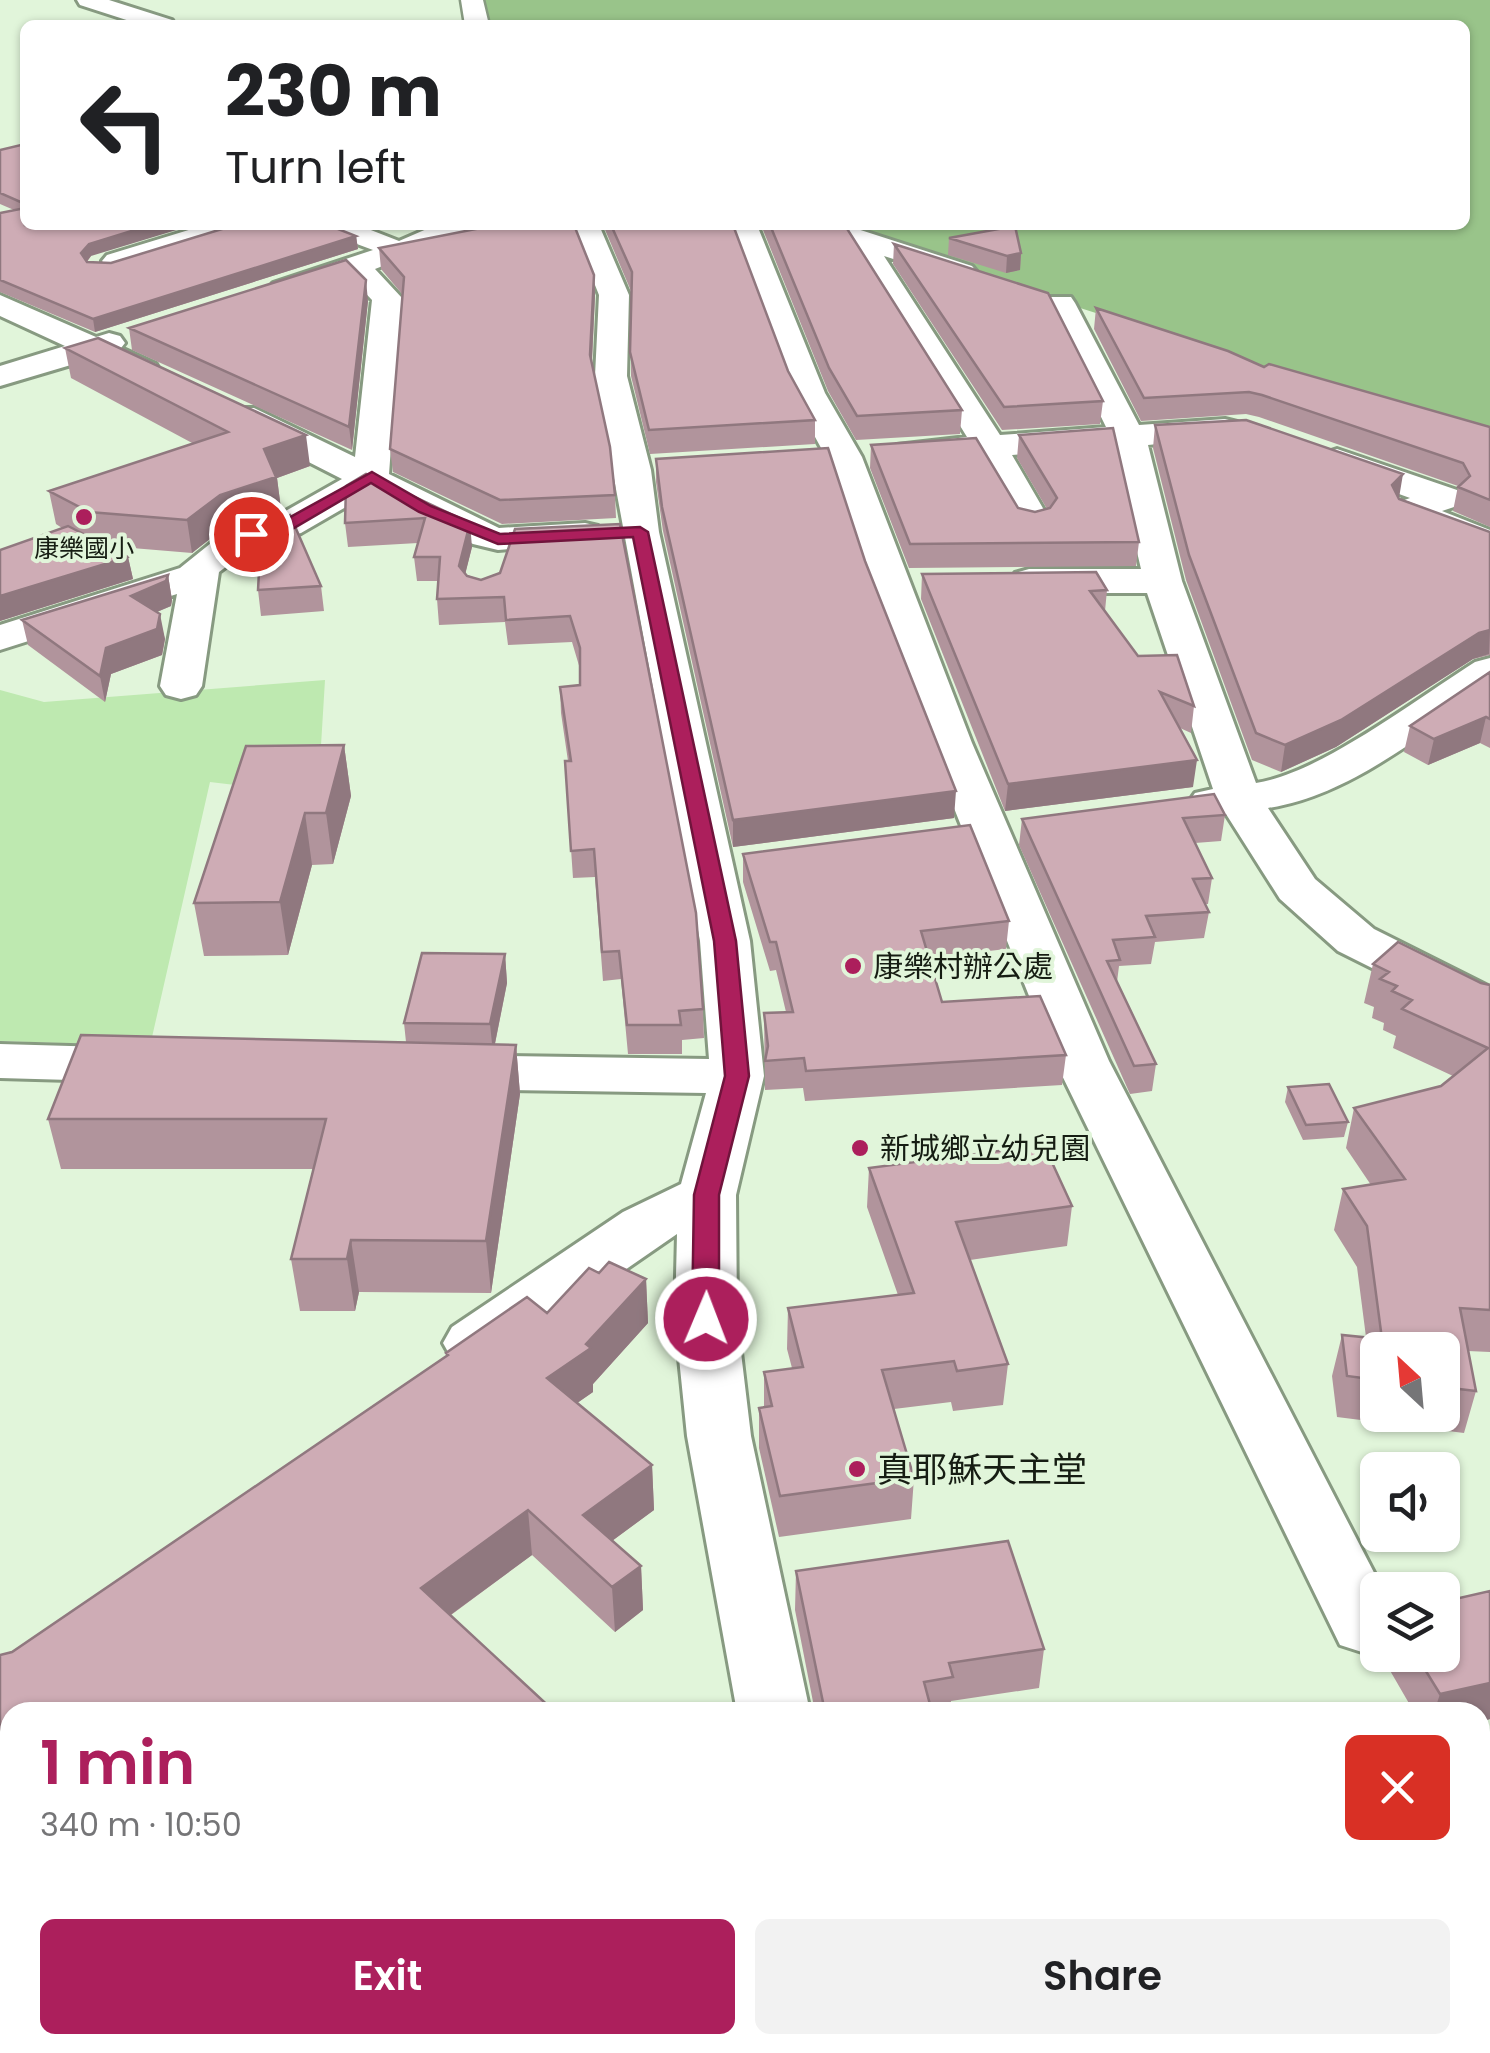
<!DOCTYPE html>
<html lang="en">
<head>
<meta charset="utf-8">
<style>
	body { margin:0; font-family:Poppins,"Noto Sans TC",sans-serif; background:#f2f2f2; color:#202124; height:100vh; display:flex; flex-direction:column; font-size:38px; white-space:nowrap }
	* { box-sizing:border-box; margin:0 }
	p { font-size:32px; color:#757577 }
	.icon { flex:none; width:55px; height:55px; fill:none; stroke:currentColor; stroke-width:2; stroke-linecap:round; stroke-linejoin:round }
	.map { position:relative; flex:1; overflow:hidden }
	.details { position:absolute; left:0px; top:1702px; width:1490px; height:352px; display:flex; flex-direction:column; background:#fff; border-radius:30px 30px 0 0; box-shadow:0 2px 8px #0004 }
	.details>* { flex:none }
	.top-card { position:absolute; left:20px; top:20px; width:1450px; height:210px; border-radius:15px; box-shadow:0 2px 8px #0004; background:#fff; color:#202124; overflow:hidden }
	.needle { width:65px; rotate:334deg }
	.buttons { position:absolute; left:1360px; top:1332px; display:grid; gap:20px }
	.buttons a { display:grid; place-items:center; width:100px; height:100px; border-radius:15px; background:#fff; box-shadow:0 2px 8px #0004; font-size:50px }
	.pin { position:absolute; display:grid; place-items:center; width:85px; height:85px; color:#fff; margin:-42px; border:5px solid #fff; border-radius:50%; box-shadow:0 2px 10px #0007 }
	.me { position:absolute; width:110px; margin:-55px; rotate:1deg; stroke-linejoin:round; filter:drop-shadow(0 0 8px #0008) }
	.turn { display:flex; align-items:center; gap:35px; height:210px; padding:0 40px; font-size:45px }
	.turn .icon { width:130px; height:130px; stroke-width:2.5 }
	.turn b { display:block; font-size:70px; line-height:85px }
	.round { display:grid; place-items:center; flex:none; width:105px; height:105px; border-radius:15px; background:#f2f2f2 }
	.headline { display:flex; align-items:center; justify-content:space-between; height:170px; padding:0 40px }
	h1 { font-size:60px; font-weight:600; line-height:75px; color:#ac1f5c }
	.cta { display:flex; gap:20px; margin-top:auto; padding:20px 40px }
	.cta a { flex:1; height:115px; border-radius:15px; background:#ac1f5c; color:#fff; font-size:40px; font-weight:600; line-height:115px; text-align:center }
	.cta a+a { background:#f2f2f2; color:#202124 }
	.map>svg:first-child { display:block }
</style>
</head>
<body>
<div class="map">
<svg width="1490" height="2053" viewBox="0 0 1490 2053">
	<rect width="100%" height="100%" fill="#e1f5da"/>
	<path fill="#bee9b0" d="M325 680 318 795 210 782 150 1046 0 1041V690L44 702Z"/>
	<path fill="#99c48a" d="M465 0H1490V439L820 225H1465V25H470Z"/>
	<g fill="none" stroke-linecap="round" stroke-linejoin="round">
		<g stroke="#879a81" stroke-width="6">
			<path id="minor" d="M77 0H109L172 20 175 25H142L80 5Z
				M205 225H249L245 231 117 270 107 267 102 261 107 255Z
				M318 225H358L399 241 429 228H449L453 234 449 240 375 269 402 298 389 474 499 528 585 523 598 526 604 534 598 542 498 550 473 544 370 493 301 533 252 547 219 572 202 686 196 695 181 699 166 695 160 686 177 594 0 650V625L180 568 226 531 275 517 342 479 230 422 225 415 230 408H254L355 457 372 300 350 277 284 298 273 295 269 289 273 283 373 250 322 231Z
				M571 225H599L629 295 627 376 651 470 659 532 750 941 764 1076 736 1195 737 1319 751 1436 810 1712H737L687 1436 675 1319 677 1234 496 1359 474 1366 452 1359 443 1343 452 1327 623 1212 681 1184 706 1093 448 1089 429 1084 421 1072 429 1060 448 1055 709 1059 700 941 595 376 599 295Z
				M729 225H757L825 393 862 457 972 743 1109 1061 1383 1590H1378V1649L1365 1653 1340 1645 1055 1061 928 743 826 457 791 393Z
				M802 225H845L972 266 977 272 972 278 962 281 884 256 1000 435 1106 427 1045 303 1049 297H1071L1075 303 1139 425 1225 419 1237 422 1242 429 1237 436 1148 445 1182 581 1256 783C1319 774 1418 698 1475 662L1490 658V689C1422 733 1350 796 1268 808L1315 879 1374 929 1490 987V1023L1472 1018 1338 951 1280 899 1226 814 1211 817 1195 813 1188 803 1195 793 1213 789 1147 593H1029L1015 589 1010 581 1015 573 1029 569H1141L1113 448 1012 455 1051 522 1045 530 1032 533 1019 530 978 457 909 463 897 459 891 452 897 445 967 437 848 245 806 231Z
				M0 295 96 337 109 333 120 336 125 343 121 348 156 364 160 371 156 378H132L91 359 0 386V366L65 346 0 316Z
				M1337 449 1457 490 1462 498 1457 506 1442 511 1490 530V554L1396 519 1391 511 1396 503 1410 498 1325 467 1319 460 1325 453Z
				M0 1044 141 1048 160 1053 168 1065 160 1077 141 1082 0 1078Z
				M794 2045H878L880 2053H796Z"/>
		</g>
		<g stroke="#879a81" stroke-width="5">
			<path id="tertiary" d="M461 0H483L489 25H465Z
				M423 225H482C472 238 444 244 428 240Z"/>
		</g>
		<use href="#minor" fill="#fff" fill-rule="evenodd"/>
		<use href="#tertiary" fill="#fff" fill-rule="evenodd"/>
	</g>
	<path fill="#b1949c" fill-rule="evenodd" d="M25 144V225L91 256 87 262 111 263 356 236 358 249 95 332 0 292V213L14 210 0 204V150Z
		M480 225 594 275 595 296 592 363 615 495 616 518 502 524 393 472 390 449 402 294 381 269 379 248 480 228Z
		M603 225H733L788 371 815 420V444L650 454 631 376V291Z
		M761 225H840L962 410 960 434 856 440 828 391Z
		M949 238 1021 253 1020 270 1006 273 948 255Z
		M894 244 1103 401 1100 424 1002 430 893 264Z
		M368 301 352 450 132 350 129 328Z
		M1096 308 1264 367 1490 427V527L1453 511 1458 486 1259 417 1246 414 1141 421 1094 329Z
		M65 348 310 466 277 478 281 509 225 527 192 553 108 546 128 557 133 579 0 621V550L62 528 56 524 49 491 194 444 71 378Z
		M1155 425 1399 498 1490 532V655L1473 659 1336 747 1281 772 1252 760 1186 580 1153 448Z
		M1019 435 1139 542 1136 566 909 568 870 468 871 445 1018 508 1035 512 1047 509 1017 458Z
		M656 459 954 818 733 847 663 531 656 482Z
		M366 474 472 547 465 574 481 580 620 524 703 1009 704 1038 682 1040V1054H628L621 979 603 981 595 877 573 878 565 761H568L561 713 560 687 580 685V669L572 642 508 645 505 622 439 625 437 599 438 581H417L414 557 418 543 348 547 345 523Z
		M250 526 321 586 324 611 261 616 258 590 259 559 244 558 240 533Z
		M922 574 1107 590 1105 611 1138 656 1194 706 1191 733 1180 728 1193 787 1005 811 921 599Z
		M168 575 172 600 171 606 157 612 165 639 162 655 111 674 105 702 28 645 22 620Z
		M1490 672V748L1480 743 1428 765 1404 752 1410 726Z
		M344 745 351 796 333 864 312 865 288 955 204 956 194 903Z
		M1225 815 1221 841 1195 843 1212 878 1208 904H1205L1209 912 1204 938 1155 942 1151 964 1119 966 1117 982 1156 1064 1152 1091 1130 1094 1019 845 1022 819Z
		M743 854 1009 921 1006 949 929 958 942 1002 1066 1055 1062 1085 805 1101 803 1088 765 1090 764 1013 786 1012 776 970 770 971 743 882Z
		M505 954 507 983 495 1044 516 1045 520 1094 491 1293 359 1292 355 1311H300L291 1259 313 1169H61L48 1119 406 1042 404 1023Z
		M1373 964 1490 985V1352L1468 1351 1476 1391 1464 1433 1337 1417 1332 1376 1342 1335 1366 1337 1357 1267 1334 1230 1343 1189 1371 1185 1346 1148 1354 1108 1441 1086 1453 1076 1393 1048 1396 1036 1383 1030 1384 1023 1372 1018 1374 1007 1364 1003ZM1378 1350H1442V1415H1378Z
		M1288 1087 1348 1122 1344 1137 1303 1140 1285 1102Z
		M869 1168 1072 1206 1067 1246 970 1260 1008 1364 1003 1405 953 1411 951 1402 894 1409 914 1478 911 1519 779 1537 759 1448V1408L764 1407V1372L792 1368 787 1349 788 1308 898 1295 867 1207Z
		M609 1262 646 1279 648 1323 593 1384V1392L577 1403 652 1465 654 1510 612 1541 641 1566 643 1610 615 1632 532 1555 451 1615 555 1712H10V2045H90L80 2053H0V1655L12 1652 446 1357V1353L527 1297 547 1313 589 1268 599 1273Z
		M796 1571 1044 1649 1039 1688 951 1701 950 1712H815L795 1610Z
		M1490 1591V1719L1480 1722V1712H1414L1381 1655H1442Z
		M258 2045H780L772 2053H265Z"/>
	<path fill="#90787f" d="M151 225H193L91 256 83 266 81 253 89 244Z
		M356 236 358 249 95 332 93 319Z
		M1021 253 1020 270 1006 273 1007 256Z
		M594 275 595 296 591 377 590 355Z
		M366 280 368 301 352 450 349 427Z
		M306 435 310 466 277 478 281 509 225 527 192 553 187 520 264 449Z
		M1403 474 1399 498 1392 485Z
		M470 523 472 547 461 591 459 566Z
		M128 557 133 579 0 621V596Z
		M168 575 172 600 171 606 135 621 131 596Z
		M160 614 165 639 162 655 111 674 105 702 100 676 106 648Z
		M1490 630 1489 654 1473 659 1336 747 1281 772 1285 745 1479 633Z
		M1486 717 1480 743 1428 765 1434 739Z
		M344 745 351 796 333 864 326 813Z
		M1197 760 1193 787 1005 811 1008 784Z
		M956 791 954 818 733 847V820Z
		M305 813 312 865 288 955 280 902Z
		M505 954 507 983 493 1053 490 1024Z
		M516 1045 520 1094 491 1293 486 1241Z
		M351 1240 359 1292 355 1311 347 1259Z
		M646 1279 648 1323 593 1384V1392L550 1422 547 1378 586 1344Z
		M652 1465 654 1510 586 1560 583 1515Z
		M528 1510 532 1555 427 1632 421 1588Z
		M641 1566 643 1610 615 1632 612 1587Z
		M1490 1683V1719L1480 1722V1712H1434L1440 1694Z
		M19 2045H90L80 2053H9Z
		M736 2045H780L772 2053H727Z"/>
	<path fill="#ceacb5" stroke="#90787f" stroke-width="2.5" d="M25 144V204L0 193V150Z
		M25 208V225H151L89 244 81 253 87 262 111 263 235 225H328L356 236 93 319 0 280V213Z
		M481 225H574L594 275 590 355 610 447 615 495 500 500 390 449 404 277 379 248 481 228Z
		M611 225H733L788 371 815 420 649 430 630 352 632 272Z
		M770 225H840L846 227 962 410 857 416 829 368Z
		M1015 226 1021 253 1007 256 949 238Z
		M894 244 1048 293 1103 401 1004 407Z
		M346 260 366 280 349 427 129 328Z
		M1096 308 1228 351 1264 367 1269 364 1490 427V500L1458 487 1470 476 1463 463 1262 395 1249 392 1144 398Z
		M98 338 306 435 264 449 276 477 220 495 187 520 89 512 49 491 228 432 65 348Z
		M1246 420 1403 474 1392 485 1399 499 1490 532V630L1479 633 1341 720 1285 745 1256 733 1189 555 1155 425Z
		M1113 428 1139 542 910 544 871 445 976 438 1018 508 1035 512 1050 508 1057 498 1019 435Z
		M828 448 865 561 956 791 733 820 662 507 656 459Z
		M366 474 470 523 459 566 467 576 481 580 500 573 515 529 620 524 696 913 703 1009 679 1011 681 1025H627L619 951 602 952 594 849 571 851 565 761H571L560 687 580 685V648L570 616 506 620 504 597 437 599 440 557H414L425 518 345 523 346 486Z
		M290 515 321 586 258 590 261 535 240 533 250 526Z
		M68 526 128 557 0 596V550Z
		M1096 572 1107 590 1090 591 1138 656 1177 655 1194 706 1160 692 1197 760 1008 784 922 574Z
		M168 575 166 581 131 596 160 614 157 629 106 648 100 676 22 620Z
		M1490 672V719L1486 717 1434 739 1410 726Z
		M344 745 326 813H305L280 902 194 903 246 746Z
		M1214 794 1225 815 1183 818 1212 878 1193 879 1209 912 1146 916 1155 937 1113 940 1120 960 1107 961 1156 1064 1134 1066 1022 819Z
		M970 825 1009 921 921 931 942 1002 1040 996 1066 1055 806 1071 804 1058 765 1061 768 1046 764 1013 793 1012 776 942H770L743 854Z
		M1398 942 1481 983 1490 985V1310L1460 1308 1476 1391 1442 1387V1350H1378V1380L1347 1376 1342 1335 1382 1339 1367 1226 1343 1189 1405 1179 1354 1108 1441 1086 1488 1048 1402 1009 1412 1000 1392 991 1397 986 1380 979 1389 972 1373 964Z
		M422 953 505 954 490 1024 404 1023Z
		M81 1035 516 1045 486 1241 351 1240 347 1259H291L326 1119H48Z
		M1329 1084 1348 1122 1306 1125 1288 1087Z
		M1044 1145 1072 1206 956 1222 1008 1364 957 1371 954 1361 882 1370 914 1478 780 1496 759 1408 772 1406 764 1372 803 1367 788 1308 914 1293 869 1168Z
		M609 1262 646 1279 586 1344 591 1348 547 1378 652 1465 583 1515 641 1566 612 1587 528 1510 421 1588 555 1712H10V2045H19L9 2053H0V1655L12 1652 448 1355 446 1353 527 1297 547 1313 589 1268 599 1273Z
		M1008 1541 1044 1649 949 1663 953 1677 924 1682 932 1712H825L796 1571Z
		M1490 1591V1683L1440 1694 1416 1655H1442V1602Z
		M283 2045H736L727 2053H290Z"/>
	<path fill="#ac1f5c" stroke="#70143c" stroke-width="2.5" d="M372 472 431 506 500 534 640 527 648 532 736 941 749 1076 719 1195V1319L715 1326H696L692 1319 694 1195 725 1076 714 941 633 537 498 544 419 512 371 483 294 528 251 539 243 534 283 521Z"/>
	<g fill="#ac1f5c" stroke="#e1f5da" stroke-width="4">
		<circle cx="84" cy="517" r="10"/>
		<circle cx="853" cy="966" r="10"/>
		<circle cx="860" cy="1148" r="10"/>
		<circle cx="857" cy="1469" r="10"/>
	</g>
	<g text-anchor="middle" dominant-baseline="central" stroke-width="8" stroke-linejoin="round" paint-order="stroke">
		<g font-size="25" fill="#161d13" stroke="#e1f5da">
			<text x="84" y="548">康樂國小</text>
		</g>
		<g font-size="30" fill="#161d13" stroke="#e1f5da" text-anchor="start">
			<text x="873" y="966">康樂村辦公處</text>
			<text x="880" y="1148">新城鄉立幼兒園</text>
		</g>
		<g font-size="35" fill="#161d13" stroke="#e1f5da" text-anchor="start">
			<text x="877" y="1469">真耶穌天主堂</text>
		</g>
	</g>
</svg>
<div class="buttons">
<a><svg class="needle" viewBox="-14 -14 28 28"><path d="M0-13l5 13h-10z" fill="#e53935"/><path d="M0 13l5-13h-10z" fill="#757577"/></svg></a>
<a><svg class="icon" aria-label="sound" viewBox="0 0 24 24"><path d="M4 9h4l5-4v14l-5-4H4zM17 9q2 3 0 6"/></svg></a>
<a><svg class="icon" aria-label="layers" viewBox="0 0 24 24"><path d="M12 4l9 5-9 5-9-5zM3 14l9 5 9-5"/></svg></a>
</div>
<div class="pin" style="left:251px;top:534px;background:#d93025"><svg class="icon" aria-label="arrive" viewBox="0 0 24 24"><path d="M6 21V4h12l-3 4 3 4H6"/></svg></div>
<svg class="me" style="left:706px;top:1319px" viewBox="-20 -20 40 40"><circle r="17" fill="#ac1f5c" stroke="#fff" stroke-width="3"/><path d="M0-11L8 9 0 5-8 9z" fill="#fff"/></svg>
<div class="top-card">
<div class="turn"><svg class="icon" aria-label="left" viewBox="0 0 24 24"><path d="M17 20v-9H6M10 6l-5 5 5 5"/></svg><div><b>230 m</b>Turn left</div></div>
</div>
<section class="details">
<div class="headline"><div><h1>1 min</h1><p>340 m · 10:50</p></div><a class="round" style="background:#d93025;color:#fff"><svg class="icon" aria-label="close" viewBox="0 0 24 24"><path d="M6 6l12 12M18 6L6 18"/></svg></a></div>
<div class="cta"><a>Exit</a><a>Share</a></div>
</section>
</div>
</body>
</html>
